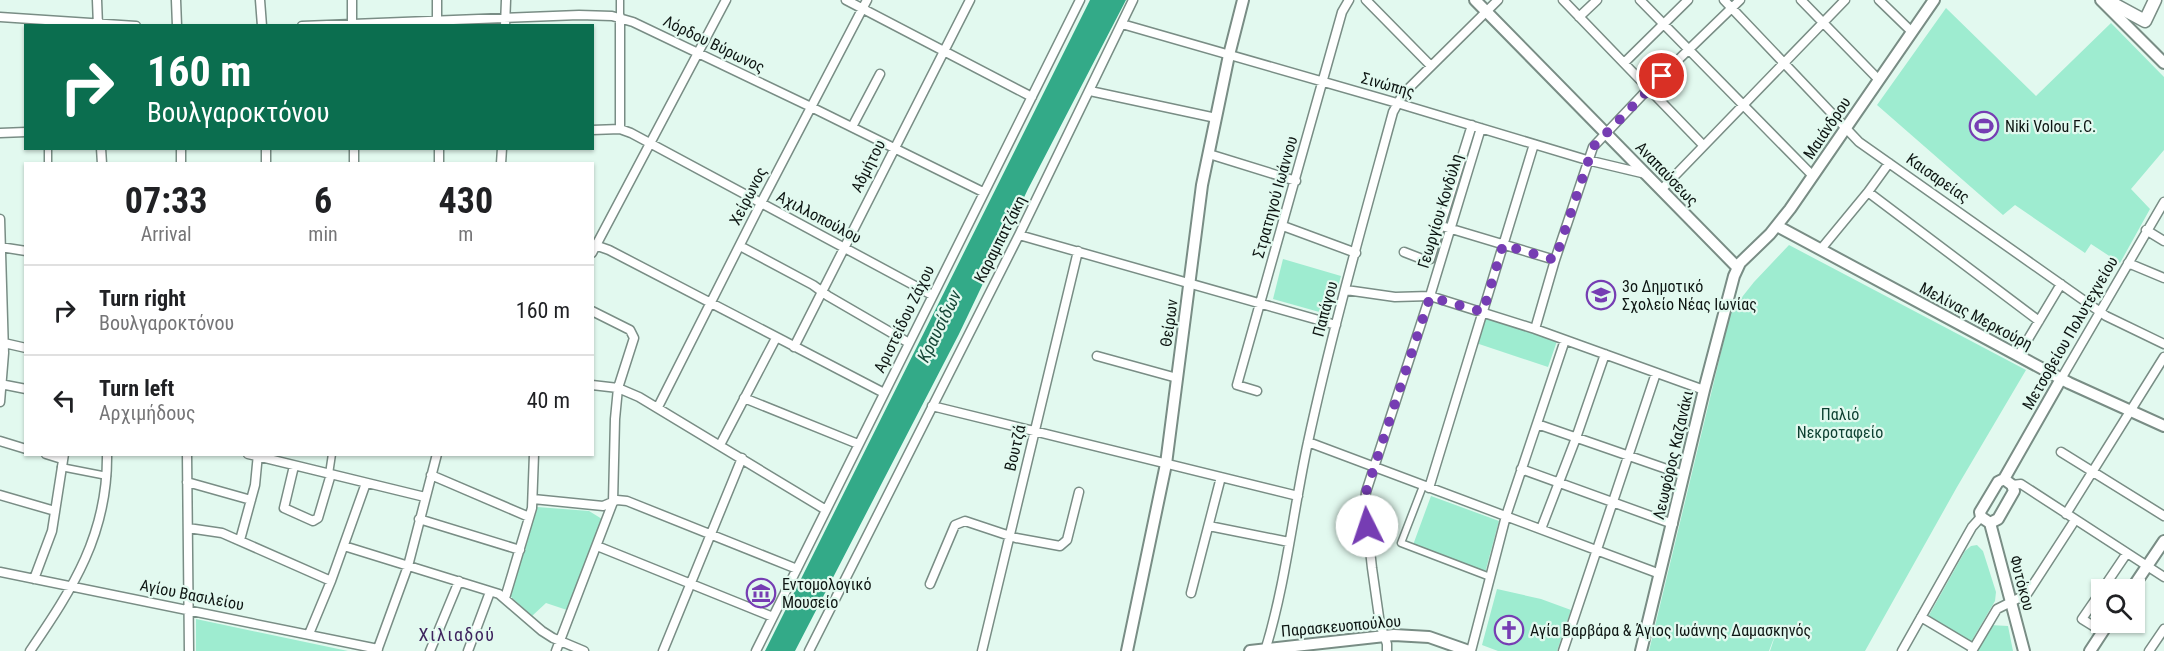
<!DOCTYPE html>
<html lang="en">
<head>
<meta charset="utf-8">
<style>
	body { margin:0; font-family:"Roboto Condensed",sans-serif; background:#f2f2f2; color:#202124; height:100vh; display:flex; flex-direction:column; font-size:22px; white-space:nowrap }
	* { box-sizing:border-box; margin:0 }
	p { font-size:20px; color:#757577 }
	.icon { flex:none; width:33px; height:33px; fill:none; stroke:currentColor; stroke-width:2; stroke-linecap:round; stroke-linejoin:round }
	.map { position:relative; flex:1; overflow:hidden }
	.sheet { position:absolute; left:24px; top:162px; width:570px; height:294px; display:flex; flex-direction:column; background:#fff; border-radius:0px; box-shadow:0 2px 4px #0004 }
	.sheet>* { flex:none }
	.top-card { position:absolute; left:24px; top:24px; width:570px; height:126px; border-radius:0px; box-shadow:0 2px 4px #0004; background:#0b6e4f; color:#fff; overflow:hidden }
	.buttons { position:absolute; left:2091px; top:579px; display:grid; gap:12px }
	.buttons a { display:grid; place-items:center; width:54px; height:54px; border-radius:0px; background:#fff; box-shadow:0 2px 4px #0004; font-size:30px }
	.pin { position:absolute; display:grid; place-items:center; width:51px; height:51px; color:#fff; margin:-26px; border:3px solid #fff; border-radius:50%; box-shadow:0 2px 6px #0007 }
	.me { position:absolute; width:66px; margin:-33px; rotate:356deg; stroke-linejoin:round; filter:drop-shadow(0 0 4px #0008) }
	.turn { display:flex; align-items:center; gap:21px; height:126px; padding:0 24px; font-size:27px }
	.turn .icon { width:78px; height:78px; stroke-width:2.5 }
	.turn b { display:block; font-size:42px; line-height:51px }
	.eta { display:flex; justify-content:space-evenly; align-items:center; height:102px; text-align:center }
	.eta b { font-size:36px; font-weight:700; line-height:42px }
	ul { padding:0; list-style:none }
	li { display:flex; align-items:center; gap:18px; height:90px; padding:0 24px; border-top:2px solid #e0e0e0 }
	li div { flex:1 }
	li b { display:block; font-size:22px }
	li em { font-style:normal }
	.map>svg:first-child { display:block }
</style>
</head>
<body>
<div class="map">
<svg width="2164" height="651" viewBox="0 0 2164 651">
	<rect width="100%" height="100%" fill="#e2f9ef"/>
	<path fill="#9eecd0" d="M1946 8 2036 96 2111 23 2164 77V150L2131 189 2150 209 2120 263 2091 244 2085 253 2015 205 2003 215 1877 105Z
		M1789 245 2026 370 1957 487 1865 651H1770L1778 627 1769 651H1649L1731 311 1754 282Z
		M1283 259 1341 276 1330 315 1273 299Z
		M1485 317 1557 341 1548 367 1476 343Z
		M1431 496 1499 521 1485 573 1413 545Z
		M537 507 589 511 602 519 567 610 546 603 532 616 510 596Z
		M1977 545 1983 551 1996 592 1995 601 1971 642 1928 617 1965 551 1971 546Z
		M1497 589 1541 599 1571 610 1557 651H1498L1482 645Z
		M196 619 348 651H196Z
		M1990 625 2008 626 2013 651H1974Z"/>
	<path fill="#3a8" d="M1090 0H1126L1028 189 959 334 795 651H765Z"/>
	<g fill="none" stroke-linecap="round" stroke-linejoin="round">
		<g stroke="#798d85" stroke-width="9">
			<path id="pedestrian" d="M620 17V0
				M48 148V164
				M61 467 107 476
				M329 474 332 454
				M1423 486 1401 543 1490 577"/>
		</g>
		<g stroke="#798d85" stroke-width="11">
			<path id="minor" d="M97 0 98 26
				M176 0 177 26
				M260 0 262 26
				M352 0V26
				M846 0 1032 97
				M1366 0 1431 66
				M1563 0 1703 145
				M1640 0 1813 176
				M1724 0 1859 142 2106 316 2164 344
				M1801 0 1879 80
				M1879 0 1912 32
				M0 17 136 26
				M1579 17 1597 0
				M1122 24 1397 103 1587 160 1646 174
				M302 26 579 15 612 16 633 22 811 107 983 192
				M437 26V0
				M505 26 506 0
				M1624 63 1688 0
				M1090 91 1216 118
				M852 127 880 74
				M620 129V17
				M592 130 620 129 631 133 932 295
				M0 133 26 132
				M101 148 102 164
				M181 148V164
				M354 148V164
				M439 148V164
				M1209 154 1296 181
				M266 164V148
				M501 164 502 148
				M1661 190 1845 0
				M1868 192 2039 321
				M0 219 4 353 0 402
				M1283 226 1356 253
				M1445 227 1555 260
				M2146 230 2164 241
				M1019 235 1336 325
				M592 244 609 250 884 393
				M740 246 813 285 828 296 909 343
				M0 247 26 251
				M1821 249 1868 192 1889 163
				M1404 252 1422 259H1430L1472 125
				M592 253 726 0
				M2128 263 2164 278
				M1346 290 1395 297 1430 296 1535 329 1704 390
				M1535 329 1555 260 1593 147 1648 89 1740 0
				M4 343 26 348
				M794 347 970 0
				M1097 356 1177 378
				M2018 356 2061 284
				M2061 379 2164 202
				M0 384 26 389
				M592 385 618 388 639 397 826 510
				M1257 391 1237 385 1342 12 1349 0
				M744 398 858 444
				M932 406 1298 496
				M658 407 761 203 867 0
				M1537 424 1684 475
				M0 441 26 449
				M1308 442 1660 574
				M720 445 776 338
				M2061 452 2164 516
				M46 454 62 459
				M187 454 189 651
				M248 454 425 497
				M294 466 284 508 313 521 318 518 331 474
				M1521 469 1673 524
				M431 475 529 517
				M187 482 251 500
				M2012 485 2021 484 2164 577
				M1429 488 1534 144
				M0 495 55 511
				M533 499 603 506 617 500 627 501 797 569
				M2066 514 2164 357
				M419 519 520 550
				M1209 526 1289 542
				M188 528 222 533 331 581
				M1541 529 1576 438 1605 354
				M240 540 255 485 258 454
				M344 546 499 594 542 631 553 638 584 651
				M597 546 773 617
				M0 572 378 649
				M34 579 52 531 64 454
				M930 584 955 525 965 521 1016 538 1060 546 1067 540 1079 492
				M2102 590 2082 619 2103 632
				M2102 590 2127 553
				M1191 593 1221 477
				M505 598 532 508 534 454
				M1921 617 1973 648
				M309 634 331 581 366 483
				M30 651C73 588 108 534 107 454
				M377 651 408 566 437 454
				M430 651 459 581
				M468 651 490 592
				M556 651 613 502 615 419 618 388 634 338 630 330 592 311
				M663 651 742 458
				M756 651 1080 0
				M809 651 1019 235 1133 0
				M982 651 1078 251
				M1265 651C1286 583 1293 511 1308 442 1332 331 1363 222 1393 112L1403 94 1498 0
				M1387 651V644L1380 624 1372 568 1365 505 1366 492 1430 296 1481 128
				M1471 651 1506 516 1565 340
				M1563 651 1656 373
				M1902 651 1972 527 1981 517
				M1972 651 1997 609 2027 594 2075 520
				M2149 651 2164 629"/>
		</g>
		<g stroke="#798d85" stroke-width="14">
			<path id="tertiary" d="M1475 0 1737 267
				M2101 0 2164 63
				M1777 226 2069 383 2164 426
				M2004 479 2061 379
				M2004 479 2012 485 2014 491 1998 519 1990 523 1981 517 1980 512 1998 482Z
				M1990 523 2024 651
				M2131 590 2164 541
				M1127 651 1166 464 1202 185 1229 55 1243 0
				M1250 651 1394 635 1429 637 1469 651
				M1641 651 1704 390 1734 276 1740 263 1770 234 1790 209 1934 0
				M2090 651 2109 622"/>
		</g>
		<g stroke="#798d85" stroke-width="15">
			<path id="secondary" d="M2106 0 2145 21 2155 0"/>
		</g>
		<use href="#pedestrian" stroke="#fff" stroke-width="6"/>
		<use href="#minor" stroke="#fff" stroke-width="8"/>
		<use href="#tertiary" stroke="#fff" stroke-width="10"/>
		<use href="#secondary" stroke="#fff" stroke-width="12"/>
	</g>
	<g fill="none" stroke-linecap="round" stroke-linejoin="round">
		<path stroke="#763db3" stroke-width="10" stroke-dasharray="0 18" d="M1367 526 1366 492 1430 297 1483 312 1503 245 1555 260 1593 147 1662 76"/>
	</g>
	<defs>
		<g id="stadium-ring" transform="scale(1.5)"><circle r="9.5" fill="#e2f9ef" stroke="#763db3" stroke-width="1.5"/><path d="M0-5a6.5 5 0 1 0 0 10a6.5 5 0 1 0 0-10ZM-3.5-1.8h7v3.6h-7Z" fill="#763db3"/></g>
		<g id="school-ring" transform="scale(1.5)"><circle r="9.5" fill="#e2f9ef" stroke="#763db3" stroke-width="1.5"/><path d="M0-5L7-2L0 1L-7-2ZM-4 1L0 2.5L4 1V4Q0 6-4 4Z" fill="#763db3"/></g>
		<g id="museum-ring" transform="scale(1.5)"><circle r="9.5" fill="#e2f9ef" stroke="#763db3" stroke-width="1.5"/><path d="M0-6L6-3V-2H-6V-3ZM-5-1h2V3h-2ZM-1-1h2V3h-2ZM3-1h2V3H3ZM-6 4H6V6H-6Z" fill="#763db3"/></g>
		<g id="church-ring" transform="scale(1.5)"><circle r="9.5" fill="#e2f9ef" stroke="#763db3" stroke-width="1.5"/><path d="M-1.2-6h2.4v3.5h3.3v2.4h-3.3V6h-2.4V-.1h-3.3v-2.4h3.3Z" fill="#763db3"/></g>
	</defs>
	<g fill-rule="evenodd">
		<use href="#stadium-ring" x="1984" y="126"/>
		<use href="#school-ring" x="1601" y="295"/>
		<use href="#museum-ring" x="761" y="593"/>
		<use href="#church-ring" x="1509" y="630"/>
	</g>
	<g text-anchor="middle" dominant-baseline="central" stroke-width="4.5" stroke-linejoin="round" paint-order="stroke">
		<g font-size="16" fill="#0e1613" stroke="#e2f9ef">
			<text transform="translate(714 44) rotate(26)">Λόρδου Βύρωνος</text>
			<text transform="translate(1388 85) rotate(16)">Σινώπης</text>
			<text transform="translate(1827 128) rotate(-56)">Μαιάνδρου</text>
			<text transform="translate(868 166) rotate(-63)">Αδμήτου</text>
			<text transform="translate(1667 174) rotate(46)">Αναπαύσεως</text>
			<text transform="translate(1938 178) rotate(35)">Καισαρείας</text>
			<text transform="translate(748 196) rotate(-63)">Χείρωνος</text>
			<text transform="translate(1275 197) rotate(-74)">Στρατηγού Ιωάννου</text>
			<text transform="translate(1440 211) rotate(-73)">Γεωργίου Κονδύλη</text>
			<text transform="translate(819 217) rotate(28)">Αχιλλοπούλου</text>
			<text transform="translate(1000 239) rotate(-63)">Καραμπατζάκη</text>
			<text transform="translate(1325 309) rotate(-75)">Παπάγου</text>
			<text transform="translate(1976 316) rotate(28)">Μελίνας Μερκούρη</text>
			<text transform="translate(904 319) rotate(-64)">Αριστείδου Ζάχου</text>
			<text transform="translate(1169 323) rotate(-82)">Θείρων</text>
			<text transform="translate(2070 333) rotate(-60)">Μετσοβείου Πολυτεχνείου</text>
			<text transform="translate(1015 448) rotate(-77)">Βουτζά</text>
			<text transform="translate(1673 455) rotate(-77)">Λεωφόρος Καζανάκι</text>
			<text transform="translate(2022 583) rotate(75)">Φυτόκου</text>
			<text transform="translate(192 595) rotate(11)">Αγίου Βασιλείου</text>
			<text transform="translate(1341 626) rotate(-5)">Παρασκευοπούλου</text>
		</g>
		<g font-size="16" fill="#0e1613" stroke="#e2f9ef" text-anchor="start">
			<text x="2005" y="126">Niki Volou F.C.</text>
			<text x="1622" y="286">3ο Δημοτικό<tspan x="1622" dy="18">Σχολείο Νέας Ιωνίας</tspan></text>
			<text x="782" y="584">Εντομολογικό<tspan x="782" dy="18">Mουσείο</tspan></text>
			<text x="1530" y="630">Αγία Βαρβάρα &amp; Άγιος Ιωάννης Δαμασκηνός</text>
		</g>
		<g font-size="16" fill="#0c3f30" stroke="#e2f9ef">
			<text x="1840" y="414">Παλιό<tspan x="1840" dy="18">Νεκροταφείο</tspan></text>
		</g>
		<g font-size="18" font-style="italic" fill="#174738" stroke="#e2f9ef">
			<text transform="translate(939 326) rotate(-64)">Κραυσίδων</text>
		</g>
		<g font-size="18" letter-spacing="1.5" fill="#3f245e" stroke="#e2f9ef">
			<text x="457" y="634">Χιλιαδού</text>
		</g>
	</g>
</svg>
<div class="buttons">
<a><svg class="icon" aria-label="search" viewBox="0 0 24 24"><circle cx="10" cy="10" r="6"/><path d="M15 15l6 6"/></svg></a>
</div>
<div class="pin" style="left:1662px;top:76px;background:#d93025"><svg class="icon" aria-label="arrive" viewBox="0 0 24 24"><path d="M6 21V4h12l-3 4 3 4H6"/></svg></div>
<svg class="me" style="left:1367px;top:526px" viewBox="-20 -20 40 40"><circle r="19" fill="#fff"/><path d="M0-13L10 11 0 6-10 11z" fill="#763db3"/></svg>
<div class="top-card">
<div class="turn"><svg class="icon" aria-label="right" viewBox="0 0 24 24"><path d="M7 20v-9h11M14 6l5 5-5 5"/></svg><div><b>160 m</b>Βουλγαροκτόνου</div></div>
</div>
<section class="sheet">
<div class="eta">
<div><b>07:33</b><p>Arrival</p></div>
<div><b>6</b><p>min</p></div>
<div><b>430</b><p>m</p></div>
</div>
<ul>
<li><svg class="icon" aria-label="right" viewBox="0 0 24 24"><path d="M7 20v-9h11M14 6l5 5-5 5"/></svg><div><b>Turn right</b><p>Βουλγαροκτόνου</p></div><em>160 m</em></li>
<li><svg class="icon" aria-label="left" viewBox="0 0 24 24"><path d="M17 20v-9H6M10 6l-5 5 5 5"/></svg><div><b>Turn left</b><p>Αρχιμήδους</p></div><em>40 m</em></li>
</ul>
</section>
</div>
</body>
</html>
